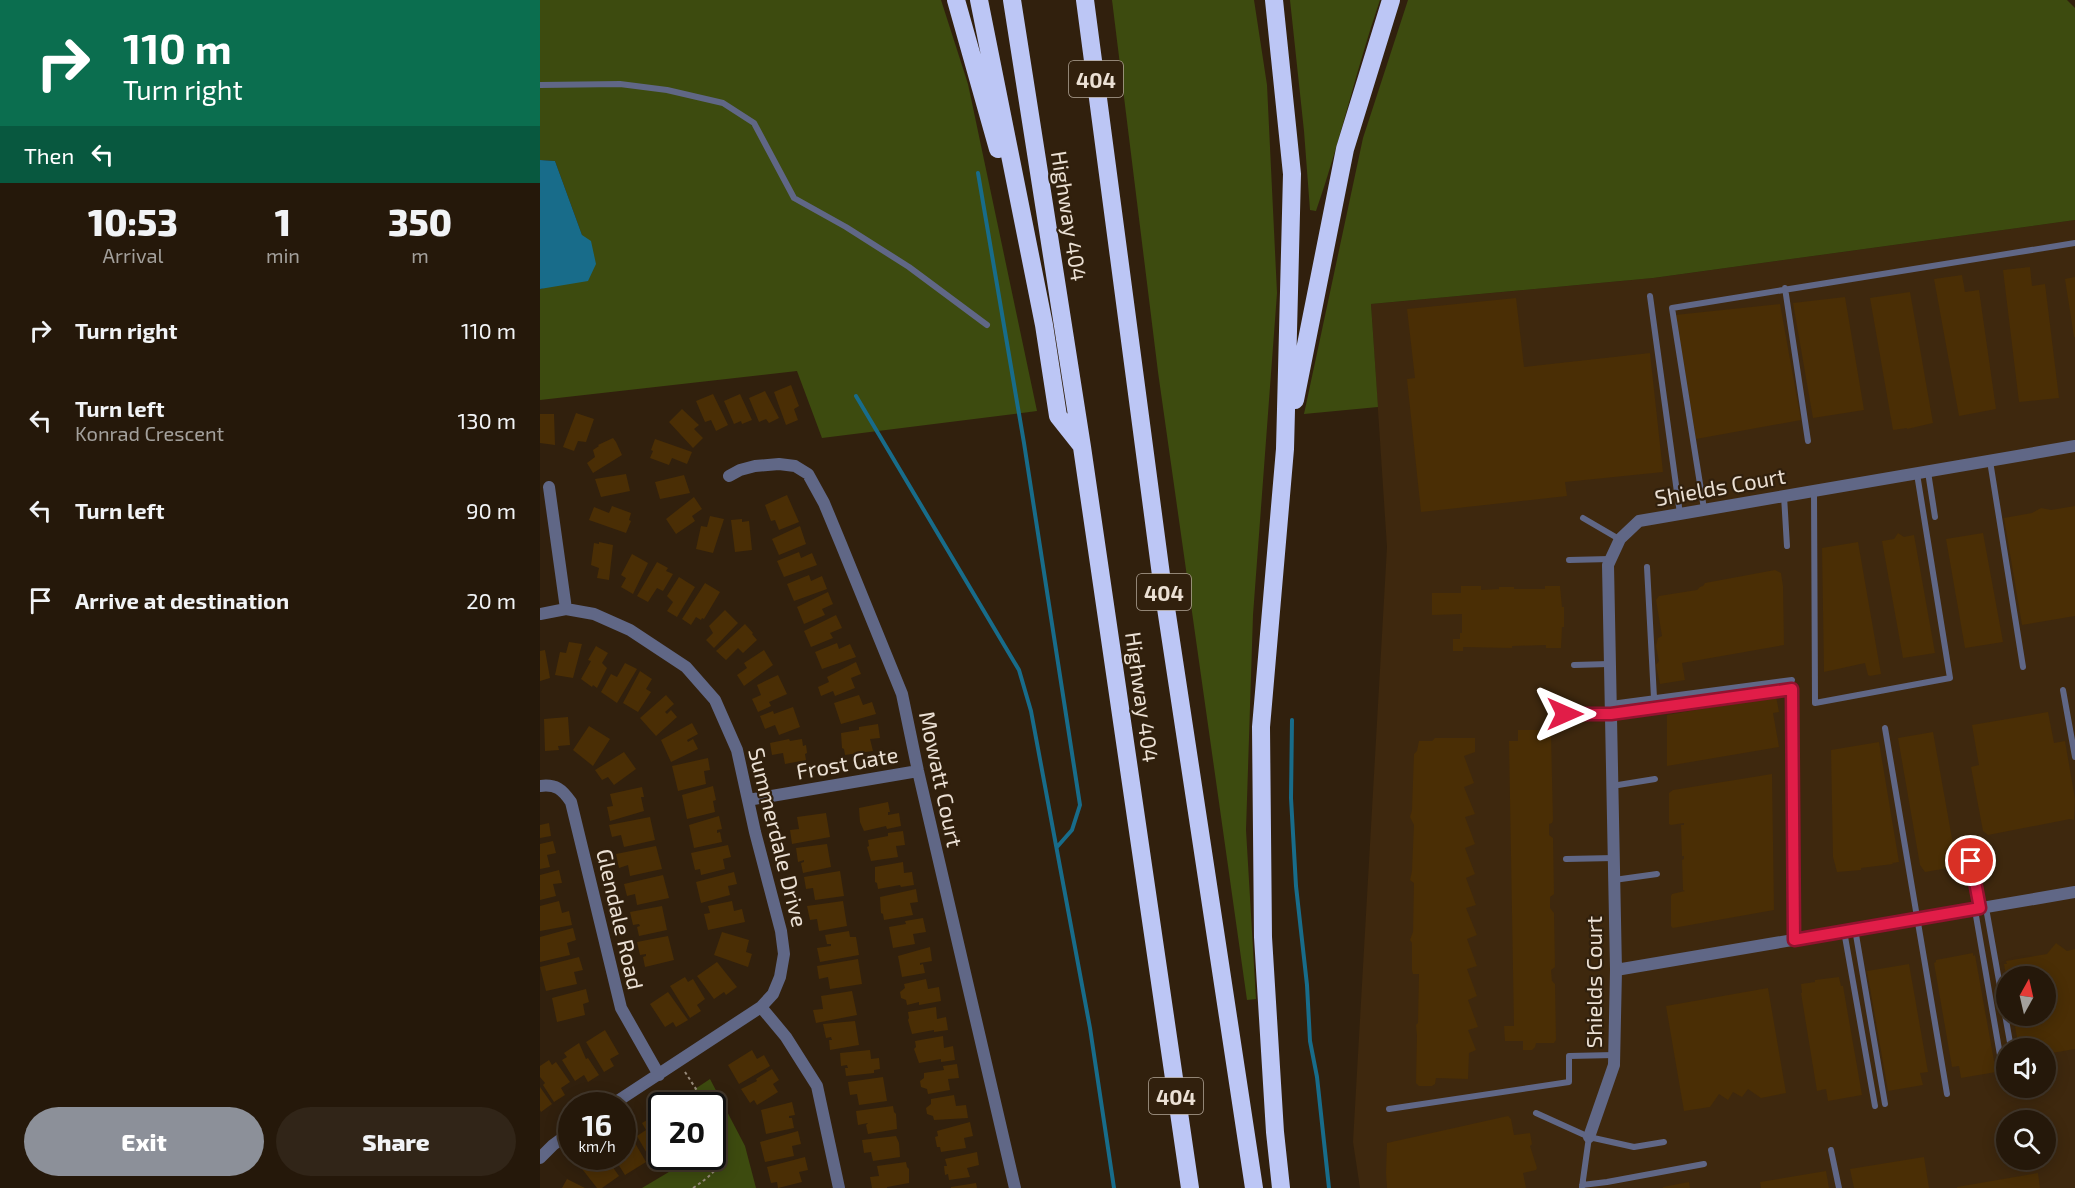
<!DOCTYPE html>
<html lang="en">
<head>
<meta charset="utf-8">
<style>
	body { margin:0; font-family:"Exo 2",sans-serif; background:#312518; color:#f1f3f6; height:100vh; display:flex; flex-direction:column; font-size:22px; white-space:nowrap }
	* { box-sizing:border-box; margin:0 }
	p { font-size:20px; color:#a3a09c }
	.icon { flex:none; width:33px; height:33px; fill:none; stroke:currentColor; stroke-width:2; stroke-linecap:round; stroke-linejoin:round }
	.map { position:relative; flex:1; overflow:hidden }
	.panel { display:flex; flex-direction:column; background:#25180a; width:540px }
	.panel>* { flex:none }
	.top-card { background:#0b6e4f; color:#fff; overflow:hidden }
	.needle { width:39px; rotate:8deg }
	.controls { position:absolute; left:1456px; top:966px; display:grid; gap:12px }
	.controls a { display:grid; place-items:center; width:60px; height:60px; border-radius:50%; background:#25180a; box-shadow:0 3px 15px #0003,0 0 0 2px #42372b; font-size:30px }
	.speed { position:absolute; left:18px; top:1092px; display:flex; gap:12px; font-size:30px; font-weight:700; text-align:center }
	.speed>* { display:grid; place-content:center; width:78px; height:78px; border-radius:50%; background:#25180a; box-shadow:0 3px 15px #0003,0 0 0 2px #42372b; line-height:1 }
	.speed small { font-size:15px; font-weight:400 }
	.speed .limit { border:3px solid #111; border-radius:9px; background:#fff; color:#111 }
	.pin { position:absolute; display:grid; place-items:center; width:51px; height:51px; color:#fff; margin:-26px; border:3px solid #fff; border-radius:50%; box-shadow:0 2px 6px #0007 }
	.me { position:absolute; width:66px; margin:-33px; rotate:90deg; stroke-linejoin:round; filter:drop-shadow(0 0 4px #0008) }
	.turn { display:flex; align-items:center; gap:21px; height:126px; padding:0 24px; font-size:27px }
	.turn .icon { width:78px; height:78px; stroke-width:2.5 }
	.turn b { display:block; font-size:42px; line-height:51px }
	.then { display:flex; align-items:center; height:57px; padding:0 24px; background:#0003; gap:12px; font-size:22px }
	.eta { display:flex; justify-content:space-evenly; align-items:center; height:102px; text-align:center }
	.eta b { font-size:36px; font-weight:800; line-height:42px }
	.action { display:flex; gap:12px; margin-top:auto; padding:12px 24px }
	.action a { flex:1; height:69px; border-radius:36px; background:#8c9099; color:#fff; font-size:24px; font-weight:800; line-height:69px; text-align:center }
	.action a+a { background:#312518; color:#f1f3f6 }
	ul { padding:0; list-style:none }
	li { display:flex; align-items:center; gap:18px; height:90px; padding:0 24px }
	li div { flex:1 }
	li b { display:block; font-size:22px }
	li em { font-style:normal }
	main { display:flex; flex:1; min-height:0 }
	.map>svg:first-child { display:block }
</style>
</head>
<body>
<main>
<section class="panel">
<div class="top-card">
<div class="turn"><svg class="icon" aria-label="right" viewBox="0 0 24 24"><path d="M7 20v-9h11M14 6l5 5-5 5"/></svg><div><b>110 m</b>Turn right</div></div>
<div class="then">Then<svg class="icon" aria-label="left" viewBox="0 0 24 24"><path d="M17 20v-9H6M10 6l-5 5 5 5"/></svg></div>
</div>
<div class="eta">
<div><b>10:53</b><p>Arrival</p></div>
<div><b>1</b><p>min</p></div>
<div><b>350</b><p>m</p></div>
</div>
<ul>
<li><svg class="icon" aria-label="right" viewBox="0 0 24 24"><path d="M7 20v-9h11M14 6l5 5-5 5"/></svg><div><b>Turn right</b></div><em>110 m</em></li>
<li><svg class="icon" aria-label="left" viewBox="0 0 24 24"><path d="M17 20v-9H6M10 6l-5 5 5 5"/></svg><div><b>Turn left</b><p>Konrad Crescent</p></div><em>130 m</em></li>
<li><svg class="icon" aria-label="left" viewBox="0 0 24 24"><path d="M17 20v-9H6M10 6l-5 5 5 5"/></svg><div><b>Turn left</b></div><em>90 m</em></li>
<li><svg class="icon" aria-label="arrive" viewBox="0 0 24 24"><path d="M6 21V4h12l-3 4 3 4H6"/></svg><div><b>Arrive at destination</b></div><em>20 m</em></li>
</ul>
<div class="action"><a>Exit</a><a>Share</a></div>
</section>
<div class="map">
<svg width="1535" height="1188" viewBox="0 0 1535 1188">
	<rect width="100%" height="100%" fill="#31200d"/>
	<path fill="#3e280e" fill-rule="evenodd" d="M1535 220V1188H820L813 1142 847 547 831 304 1113 278ZM1467 976H1506V1016H1467ZM1467 1048H1506V1088H1467ZM1467 1120H1506V1160H1467Z"/>
	<path fill="#3d4b0f" d="M0 0H401L428 84 497 411 282 438 257 371 0 400V289H2L42 235 15 161 0 160Z
		M572 0H714L727 85 737 293 713 615 706 830 716 999 707 1000 618 372Z
		M750 0H840C816 70 800 142 776 211L770 210 764 131Z
		M868 0H1527L1535 8V220L1113 278 831 304 838 407 764 414 823 138Z
		M170 1079 205 1146 216 1188H102L154 1157 172 1156V1106L151 1105 146 1095Z"/>
	<path fill="#186c8a" d="M0 160 15 161 42 235 51 241 56 264 48 281 0 289Z"/>
	<g fill="none" stroke-linecap="round" stroke-linejoin="round">
		<path stroke="#186c8a" stroke-width="4" d="M438 173 484 443 540 805 532 830 517 847
			M316 396 479 670 491 711 550 1028 574 1188
			M752 720 751 798 756 886 767 985 770 1041 777 1077 789 1188"/>
	</g>
	<path fill="#4a2e05" d="M1490 267 1492 286 1505 284 1519 398 1479 402 1463 270Z
		M1422 275 1425 292 1439 290 1456 409 1419 416 1394 279Z
		M1535 277V337H1534L1525 279Z
		M1370 292 1393 423 1367 429V428L1353 430 1330 298Z
		M1305 297 1324 410 1273 418 1253 303Z
		M976 298 984 367 1110 353 1123 472 1025 482 1027 496 881 512 867 379 875 378 867 309Z
		M1240 304 1261 420 1156 439 1135 315Z
		M251 385 259 406 254 409 258 420 246 425 234 392Z
		M225 391 239 418 229 423 226 419 219 422 209 398Z
		M173 394 188 425 176 431 171 420 165 422 156 401Z
		M200 394 212 420 202 424 201 421 194 424 184 401Z
		M142 409 159 425 154 429 163 438 153 448 129 422Z
		M36 413 54 419 46 442 38 441 34 451 23 447Z
		M0 414H14L15 445 0 443Z
		M73 438 76 442 82 455 53 473 47 463 55 457 53 450 59 446 58 445Z
		M115 439 152 452 147 464 132 458 129 465 110 458 113 451 111 450Z
		M86 474 90 491 61 497 55 479Z
		M144 475 150 493 120 499 115 482Z
		M247 495 259 522 239 530 235 520 231 521 225 505Z
		M154 497 162 509 152 516 155 521 136 534 126 519Z
		M72 506 91 513 89 520 91 521 86 533 49 520 54 507 69 513Z
		M1535 506V616L1482 625 1464 518 1492 513 1501 508 1511 510Z
		M170 516 184 519 173 553 156 549 161 526 167 527Z
		M202 519V522L209 521 212 550 195 552 191 520Z
		M260 526 266 544 239 555 232 539Z
		M1358 533 1364 537 1374 535 1395 653 1363 658 1342 541 1354 539Z
		M1443 533 1463 642 1425 648 1406 539Z
		M59 542 73 545 69 580 57 578 59 568 51 565 54 543 59 544Z
		M1318 542 1341 674 1330 676 1328 675 1325 663 1284 672 1282 548Z
		M259 552 261 558 272 553 277 565 244 577 237 561Z
		M92 554 108 563 93 594 81 587 86 578 81 575Z
		M117 562 128 568 126 571 133 574 123 591 117 588 108 602 97 596Z
		M1235 570 1241 573 1243 586 1244 645 1142 663 1145 680 1120 684 1116 665 1119 661 1116 646 1118 638 1122 636 1116 600 1119 596 1157 590 1160 587 1163 586 1165 583Z
		M269 575 271 581 282 576 287 589 254 601 247 584Z
		M139 577 155 587 137 617 127 611 133 602 127 596Z
		M165 583 180 592 164 619 162 618 161 620 156 617 151 625 142 619Z
		M921 586H941V590L959 589V587H974V589H1005V586H1020L1022 607H1024V627H1022L1021 648H1006V645L972 646V648L923 647V651H913V639H920V633H922V614L892 615V593H921Z
		M288 592 293 604 282 609 285 615 264 624 257 607Z
		M185 610 198 623 174 648 166 640 173 633 169 626Z
		M296 615 302 628 290 633 293 638 271 647 264 631Z
		M205 624 213 633 212 634 217 640 203 653 198 648 186 660 176 651Z
		M29 642 42 644 33 678 15 675 20 652 26 653Z
		M297 643 299 649 310 644 316 657 282 669 275 652Z
		M56 646 68 653 62 663 67 668 57 688 53 685 52 687 41 679 51 661 48 660Z
		M5 650 10 678 0 681V651Z
		M224 650 233 665 204 686 197 675 207 668 204 663Z
		M316 662 321 674 311 678 315 688 295 696 293 691 281 696 278 687 289 682 287 677Z
		M85 663 97 669 77 703 61 692 71 674 77 677Z
		M100 671 112 679 106 689 111 692 98 712 83 703Z
		M238 675 247 694 229 702 231 706 218 712 212 699 221 695 217 685Z
		M126 695 134 704 125 712 127 714 131 710 137 717 116 736 100 718Z
		M319 695 323 705 332 702 336 714 301 724 294 703Z
		M1236 696 1239 712 1233 713 1239 747 1127 766V715Z
		M253 707 260 727 239 735 235 725 225 729 220 716 233 711 234 714Z
		M1508 712 1514 743 1525 741 1535 799 1534 820 1530 819 1448 835 1443 831 1431 767 1439 765 1432 725Z
		M28 717 30 745 18 746 19 750 5 751 4 719Z
		M152 723 158 734 147 740 148 742 153 739 158 749 131 762 121 740Z
		M338 724 340 738 330 739 333 751 305 755 304 749 302 748 301 733 319 730V727Z
		M49 726 70 739 53 766 33 750Z
		M978 730H1007L1011 735 1013 820 1012 823 1009 824V835L1013 838 1014 894 1010 897V908L1014 913 1015 967 1011 970 1012 981 1015 984 1016 1040 1014 1043H996L995 1047 992 1050H983V1041H965L964 1026H974L969 741H978Z
		M1393 732 1416 861 1413 863 1414 867 1385 872 1380 865 1358 738Z
		M895 738H935V752L924 756 934 783 924 787 935 814 925 817 935 844 925 848 935 874 926 878 936 905 926 908 937 935 927 939 937 966 927 969 937 996 928 1000 938 1027 928 1030 936 1050 929 1053 928 1079 896 1078 895 1084 892 1086H879L876 1083 877 1035 876 1025 878 1023 879 974H873L872 970V943L870 940 873 932 874 883 870 880 872 871 874 825 870 817 872 810 874 754 877 751 879 741H892Z
		M249 739 250 741 262 739 263 746 266 745 267 753 265 754 266 760 245 764 243 753 232 755 230 743Z
		M1339 742 1359 862 1352 863 1353 864 1321 868V870L1297 872 1293 857 1291 750Z
		M84 752 96 769 74 785 68 777 62 780 55 770Z
		M168 758 170 770 164 771 166 784 138 791 132 766Z
		M1232 774 1234 910 1133 928 1131 926V896L1132 894 1145 891 1143 890 1142 860 1144 859V856H1142L1141 825H1144V823L1131 825 1129 824V793L1133 790Z
		M173 786 176 800 173 801 175 812 147 819 142 795Z
		M102 787 104 797H101L104 811 70 821 67 807 73 806 70 794Z
		M348 802 350 812H348V815L359 813 361 826 347 829 346 826 324 831 320 822 319 808Z
		M286 813 290 837 252 844 250 830 259 829 257 817Z
		M179 816 182 829 177 830V833L180 832 182 842 154 848 149 825Z
		M110 817 115 840 84 847 81 835 72 837 69 825Z
		M9 823 11 836 0 838V825Z
		M363 831 365 845 356 846 358 857 331 861 327 847 329 846 328 840 348 836V833Z
		M13 841 16 853 7 855 10 867 0 869V844Z
		M287 844 291 867 263 873 261 863 264 862V860L258 862 256 848Z
		M188 845 191 857 183 859 185 869 161 875 160 869 155 870 151 853Z
		M116 846 122 869 90 876 88 865 79 868 76 854Z
		M363 862 364 873 372 872 374 885 361 887 360 885 338 889 337 883 335 882V867Z
		M19 870 22 883 13 884 16 896 0 900V875Z
		M300 871 304 896 275 900 273 888 266 889 264 877Z
		M194 872 197 884 188 886 190 895 161 903 156 882Z
		M123 875 129 898 97 905 95 894 87 896 84 884Z
		M376 889 378 902 370 903 373 915 344 920 343 914 341 913 340 897Z
		M19 901 22 913 29 911 32 925 0 931V906Z
		M192 901 194 911 202 909 205 922 168 930 164 914 170 913 168 906Z
		M303 901 307 926 279 931 277 919 270 920 267 906Z
		M122 906 127 930 99 936 97 927 100 926 99 924 93 925 90 912Z
		M383 918 386 932 373 934 375 944 353 948 349 927 366 924 365 921Z
		M33 928 36 940 27 943 30 955 0 962V937Z
		M309 931 310 937H316L319 955 280 962 277 948 291 946V944H287L285 935Z
		M182 932 209 940 206 952 212 954 208 967 174 955Z
		M128 936 134 960 105 967 103 957 106 956V954L100 955 97 942Z
		M1516 943 1527 951 1535 949V1049L1506 1054V1048H1479L1473 1016H1506V976H1466L1464 964H1467L1466 961 1507 954Z
		M390 947 392 961 380 963V965L383 964 385 973 362 977 358 956Z
		M1433 953V956L1435 955 1456 1072 1421 1078 1419 1066 1412 1067 1394 963 1396 962V960Z
		M39 957 43 970 34 972 37 984 6 991 0 967Z
		M318 959 322 984 290 989 288 977 279 979 277 966Z
		M177 962 197 987 186 995 184 992 174 999 157 976Z
		M1369 964 1388 1072 1380 1073 1383 1085 1348 1091 1327 971Z
		M145 977 148 982 153 979 165 999 157 1005 161 1011 150 1018 130 986Z
		M1299 977 1301 986H1303L1322 1095 1288 1101 1286 1089 1277 1091 1261 993H1262L1261 984 1275 982V980Z
		M386 979 388 989 399 987 401 1001 379 1005V1002L367 1005 366 1000 361 998 360 992 365 988 364 984Z
		M1228 988 1246 1093 1221 1098 1208 1089 1202 1097 1193 1092 1188 1100 1179 1094 1170 1107 1144 1111 1126 1006Z
		M46 989 49 1002 43 1004 45 1015 17 1022 12 998Z
		M312 991 317 1015 276 1023 273 1010 283 1009 281 996Z
		M128 992 148 1020 136 1027 133 1022 125 1027 110 1004Z
		M396 1007 397 1019 406 1017 408 1030 394 1032V1030L372 1034 368 1020 369 1018 368 1012Z
		M315 1021 319 1045 290 1050 289 1040H292L291 1037 286 1038 283 1024Z
		M65 1030 79 1054 70 1059 74 1066 64 1072 46 1042Z
		M403 1036 404 1048 413 1046 415 1060 401 1062V1059L379 1063 374 1049 376 1047 375 1041Z
		M39 1043 46 1059 48 1058 59 1075 48 1082 44 1075 35 1081 22 1060 27 1057 24 1053Z
		M212 1050 217 1059 224 1055 230 1066 199 1084 188 1065Z
		M330 1050 331 1059 339 1058 340 1069 334 1070V1073L306 1076 305 1068H308L307 1065 301 1066 300 1053Z
		M9 1060 12 1065 16 1062 30 1082 21 1088 25 1095 14 1102 3 1085 5 1083 0 1077V1066Z
		M417 1064 419 1078 408 1079 410 1090 388 1094 387 1089 381 1087 380 1081 384 1078V1073L404 1070 403 1066Z
		M232 1069 239 1080 233 1084 238 1092 217 1105 214 1100 210 1103 201 1089 217 1081 216 1079Z
		M343 1077 347 1101 319 1105 317 1094 310 1095 308 1082Z
		M0 1087 12 1104 1 1112 0 1110Z
		M414 1095 416 1106 426 1105 428 1118 394 1120 393 1116 387 1114 386 1108 391 1104V1099Z
		M252 1102 255 1115 249 1116V1118H252L254 1128 226 1134 221 1110Z
		M353 1106 354 1112 356 1114 357 1129 328 1134 326 1125 328 1123 318 1125 316 1111Z
		M114 1116 122 1129V1156H125L113 1164 97 1136 106 1130 102 1123Z
		M968 1116 971 1119 974 1135 990 1133 992 1144 990 1146 997 1168 996 1170 983 1173 986 1188H847L846 1173 847 1143Z
		M430 1122 433 1136 424 1138 426 1148 401 1152 400 1147H397L395 1137 398 1136 397 1131Z
		M88 1131 106 1162 85 1175 73 1156H82V1135Z
		M258 1131 261 1144 252 1146 254 1156 225 1162 220 1142Z
		M356 1136 359 1143 360 1157 333 1161 331 1152 324 1153 322 1140Z
		M437 1152 439 1165 427 1168 430 1177 409 1180 408 1174 405 1175 404 1166H407L405 1159Z
		M56 1156H65L79 1176 62 1188H57L39 1165 51 1157 52 1159Z
		M265 1157 268 1170 259 1172 262 1182 238 1188 237 1182 231 1183 227 1167Z
		M1384 1157 1389 1188H1314L1310 1169Z
		M366 1162 367 1167 369 1169V1183L347 1187V1188H332L330 1177 339 1176 337 1166Z
		M1286 1171 1289 1188H1221L1220 1182Z
		M1498 1173 1500 1188H1417V1187Z
		M27 1179 45 1188H22Z
		M1149 1182 1150 1188H1123V1187Z
		M436 1183 437 1188H411V1187Z"/>
	<g fill="none" stroke-linecap="round" stroke-linejoin="round">
		<path stroke="#978a7a" stroke-width="2" stroke-dasharray="3 3" stroke-linecap="butt" d="M145 1072 167 1106
			M153 1188C185 1167 195 1150 172 1115"/>
		<path stroke="#606786" stroke-width="6" d="M0 85 80 84 127 90 183 103 214 123 254 198 306 227 369 267 447 325
			M1245 288 1268 441
			M1110 296 1140 514
			M1450 461 1483 667
			M1388 472 1395 517
			M1274 491 1275 703 1410 678 1377 474
			M1244 496 1247 546
			M1164 509 1132 308 1535 243
			M1043 518 1079 539
			M1029 560 1070 559
			M1107 567 1114 698
			M1034 665 1069 664
			M1523 690 1535 757
			M1071 704 1252 680
			M1025 714H1071L1252 689 1254 939
			M1345 728 1407 1094
			M1072 786 1115 779
			M1026 859 1074 858
			M1431 861 1440 908
			M1074 880 1117 874
			M1446 908 1471 1048
			M1435 910 1465 1084
			M1315 929 1345 1104
			M1304 931 1335 1106
			M849 1109 1029 1082V1056L1074 1055
			M996 1113 1049 1137 1094 1147 1124 1142
			M1291 1150 1299 1188
			M1042 1185 1067 1182 1164 1164
			M1042 1187 1049 1137"/>
		<path stroke="#606786" stroke-width="12" d="M189 476 200 470 215 466 239 464 255 466 268 474 284 503 301 544 362 694 378 771 475 1188
			M9 487 26 609
			M0 614 26 609 54 614 90 630 146 667 175 700 197 750 215 832 241 931 244 954 240 977 233 994 221 1007 70 1106
			M0 786C16 784 22 789 31 802L81 1008 119 1075
			M208 800 378 771
			M1076 970 1535 892
			M221 1007 246 1037 277 1086 299 1188
			M1049 1137 1074 1065 1076 970 1068 565 1080 539 1099 521 1535 446
			M0 1158 13 1145 32 1131"/>
		<path stroke="#bcc6f5" stroke-width="18" d="M416 0 458 149
			M439 0 504 325 518 416 541 445
			M472 0 542 447 650 1188
			M545 0 621 575 714 1188
			M734 0 752 174 745 449 721 727 723 937 735 1132 741 1188
			M755 400 805 149 851 0"/>
	</g>
	<g fill="none" stroke-linecap="round" stroke-linejoin="round">
		<g stroke="#92132f" stroke-width="15">
			<path id="route" d="M1025 714H1071L1252 689 1254 940 1440 908 1431 861"/>
		</g>
		<use href="#route" stroke="#e11d48" stroke-width="10"/>
	</g>
	<g text-anchor="middle" dominant-baseline="central" stroke-width="4.5" stroke-linejoin="round" paint-order="stroke">
		<g fill="#31200d" stroke="#b3a698" stroke-width="1.5">
			<rect x="529" y="61" width="54" height="36" rx="4.5"/>
			<rect x="597" y="574" width="54" height="36" rx="4.5"/>
			<rect x="609" y="1078" width="54" height="36" rx="4.5"/>
		</g>
		<g font-size="21" font-weight="bold" fill="#ebe0d4">
			<text x="556" y="79">404</text>
			<text x="624" y="592">404</text>
			<text x="636" y="1096">404</text>
		</g>
		<g font-size="22" fill="#ebe0d4" stroke="#31200d">
			<text transform="translate(530 216) rotate(81)">Highway 404</text>
			<text transform="translate(1180 486) rotate(-10)">Shields Court</text>
			<text transform="translate(603 697) rotate(82)">Highway 404</text>
			<text transform="translate(307 762) rotate(-10)">Frost Gate</text>
			<text transform="translate(402 779) rotate(78)">Mowatt Court</text>
			<text transform="translate(239 837) rotate(76)">Summerdale Drive</text>
			<text transform="translate(81 919) rotate(77)">Glendale Road</text>
			<text transform="translate(1053 982) rotate(-90)">Shields Court</text>
		</g>
	</g>
</svg>
<div class="controls">
<a><svg class="needle" viewBox="-14 -14 28 28"><path d="M0-13l5 13h-10z" fill="#e53935"/><path d="M0 13l5-13h-10z" fill="#a3a09c"/></svg></a>
<a><svg class="icon" aria-label="sound" viewBox="0 0 24 24"><path d="M4 9h4l5-4v14l-5-4H4zM17 9q2 3 0 6"/></svg></a>
<a><svg class="icon" aria-label="search" viewBox="0 0 24 24"><circle cx="10" cy="10" r="6"/><path d="M15 15l6 6"/></svg></a>
</div>
<div class="speed"><div>16<small>km/h</small></div><div class="limit">20</div></div>
<div class="pin" style="left:1431px;top:861px;background:#d93025"><svg class="icon" aria-label="arrive" viewBox="0 0 24 24"><path d="M6 21V4h12l-3 4 3 4H6"/></svg></div>
<svg class="me" style="left:1025px;top:714px" viewBox="-20 -20 40 40"><path d="M0-17L14 15 0 8-14 15z" fill="#e11d48" stroke="#fff" stroke-width="4"/></svg>
</div>
</main>
</body>
</html>
